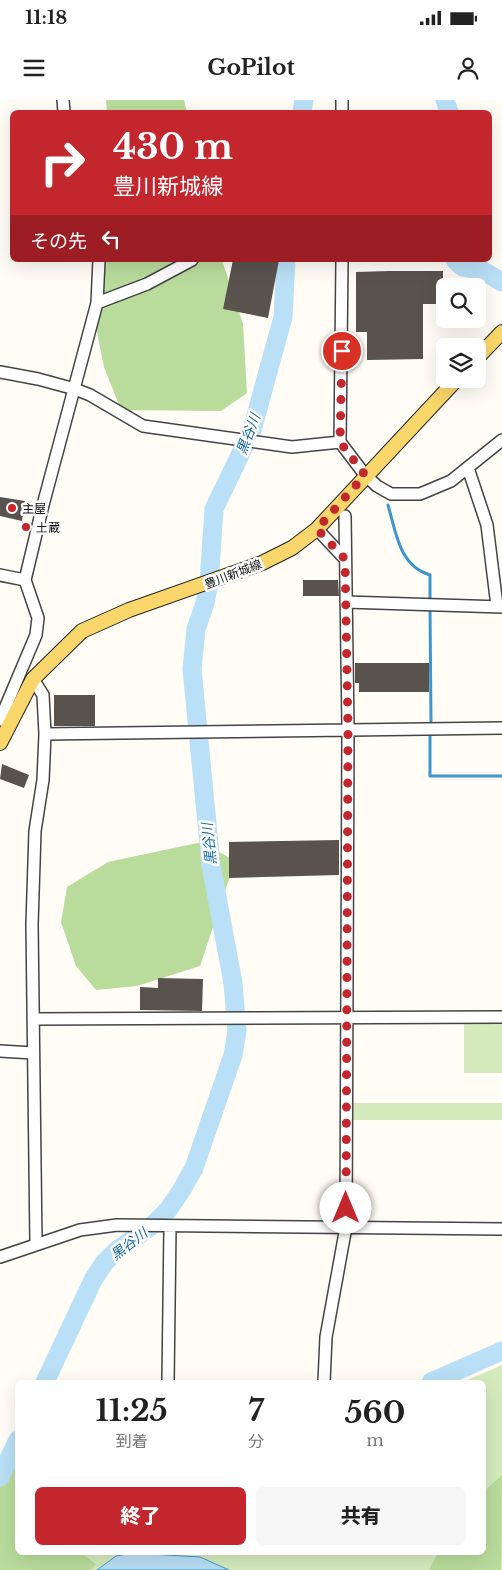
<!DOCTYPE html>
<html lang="ja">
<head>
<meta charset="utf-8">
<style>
	body { margin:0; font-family:"Libre Baskerville","Noto Sans JP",serif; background:#f6f6f6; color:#222; height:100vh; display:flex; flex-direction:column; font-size:19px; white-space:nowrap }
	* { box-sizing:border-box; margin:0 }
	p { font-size:16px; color:#767676 }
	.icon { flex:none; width:28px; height:28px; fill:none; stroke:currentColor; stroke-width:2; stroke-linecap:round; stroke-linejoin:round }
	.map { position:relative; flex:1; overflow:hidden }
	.details { position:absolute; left:15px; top:1280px; width:471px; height:175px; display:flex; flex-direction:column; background:#fff; border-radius:8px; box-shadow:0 5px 20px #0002 }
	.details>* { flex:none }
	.top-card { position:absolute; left:10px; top:10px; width:482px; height:152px; border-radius:8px; box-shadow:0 5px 20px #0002; background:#c4262e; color:#fff; overflow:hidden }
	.fabs { position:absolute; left:436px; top:178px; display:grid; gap:10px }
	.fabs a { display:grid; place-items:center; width:50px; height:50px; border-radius:8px; background:#fff; box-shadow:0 5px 20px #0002; font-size:25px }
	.pin { position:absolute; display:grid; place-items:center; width:42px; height:42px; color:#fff; margin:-21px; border:2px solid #fff; border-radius:50%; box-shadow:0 1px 5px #0007 }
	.me { position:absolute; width:55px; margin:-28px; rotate:0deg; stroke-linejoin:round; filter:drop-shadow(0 0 4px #0008) }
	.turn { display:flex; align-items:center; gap:18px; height:105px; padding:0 20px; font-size:22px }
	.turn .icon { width:65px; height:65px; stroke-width:2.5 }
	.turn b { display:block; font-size:35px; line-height:42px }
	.then { display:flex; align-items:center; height:48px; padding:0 20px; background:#0003; gap:10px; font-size:19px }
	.eta { display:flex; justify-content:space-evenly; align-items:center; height:85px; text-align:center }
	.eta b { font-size:30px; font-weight:800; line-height:35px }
	.action { display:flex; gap:10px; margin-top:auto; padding:10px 20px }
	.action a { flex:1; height:58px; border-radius:8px; background:#c4262e; color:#fff; font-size:20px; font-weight:800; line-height:58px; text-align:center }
	.action a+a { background:#f6f6f6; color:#222 }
	.status { display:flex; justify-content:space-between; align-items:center; height:35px; padding:0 25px; background:#fff; direction:ltr }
	.status svg { height:14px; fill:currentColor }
	header { display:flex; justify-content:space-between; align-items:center; height:65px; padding:0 20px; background:#fff; font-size:22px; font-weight:800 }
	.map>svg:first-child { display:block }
</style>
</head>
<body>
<div class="status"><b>11:18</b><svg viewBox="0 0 49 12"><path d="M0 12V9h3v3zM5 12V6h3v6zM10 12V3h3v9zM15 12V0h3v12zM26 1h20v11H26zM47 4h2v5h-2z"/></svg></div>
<header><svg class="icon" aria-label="menu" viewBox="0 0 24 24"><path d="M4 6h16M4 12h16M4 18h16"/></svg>GoPilot<svg class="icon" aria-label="person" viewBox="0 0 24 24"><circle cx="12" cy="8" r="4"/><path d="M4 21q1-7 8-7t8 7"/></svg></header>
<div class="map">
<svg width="502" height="1470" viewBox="0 0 502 1470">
	<rect width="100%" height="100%" fill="#fffdf5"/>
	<path fill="#d5ebbd" d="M464 921H502V973H464Z
		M352 1003H502V1020H352Z
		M502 1265V1470H17L18 1452H484V1282H463Z"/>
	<path fill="#b9dc9c" d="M106 0H184L187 12H107Z
		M100 160H222L243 224 247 293 221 311 121 310 104 267 96 227Z
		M202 742 235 761 200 866 137 886 96 890 76 866 61 822 67 787 108 762Z
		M17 1345 18 1452 85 1453V1456L96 1464 91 1470H0V1366L6 1348Z
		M502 1375 501 1470H429L438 1453 484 1452V1391Z"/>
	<path fill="#b9e0f7" stroke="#3f96cf" d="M133 1453 200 1457 229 1470H97L116 1456Z"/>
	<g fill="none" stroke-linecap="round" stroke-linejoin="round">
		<path stroke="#3f96cf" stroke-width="3" d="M388 405C396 432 399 466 430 475V498
			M430 509 431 622
			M430 636V676H502"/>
		<path stroke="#b9e0f7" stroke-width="19" d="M445 0 449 12
			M302 12 304 0
			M455 160 463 167 483 171 502 182
			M45 1282 93 1180 104 1163 116 1151 154 1124 168 1110 181 1091 194 1068 233 955 237 931 233 883 211 765 192 569 196 529 205 503 209 483 214 409 252 330 283 217 286 160
			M431 1282 502 1251
			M0 1377 18 1340"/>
	</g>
	<path fill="#5a524d" d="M233 160H279L268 218 223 209Z
		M389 171H443V204H423V259L367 260V232H356V172Z
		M0 397 25 401 22 421 0 416Z
		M303 480H338L339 496H303Z
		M355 563H429V592H359V583H355Z
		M54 595H95V626H54Z
		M2 664 29 675 24 688 0 679Z
		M339 740V775L229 778V742Z
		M158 878 203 879 202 911 140 910V887L158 888Z"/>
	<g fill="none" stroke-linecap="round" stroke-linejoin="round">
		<g stroke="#444" stroke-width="14">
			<path id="minor" d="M63 0 64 12
				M342 0V12
				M342 160 340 342 365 375 377 386 391 394H420L451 381 502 340
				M97 203 147 184 192 160
				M0 272 38 279 75 289 90 295 143 326 292 347 340 342
				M468 368 487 425 497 506
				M317 429 345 459
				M0 475 25 480
				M346 502 502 507
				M33 579 43 595 45 634 43 680 35 731 32 824 36 1144
				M0 620 36 535 38 518 25 480 43 405 97 203 99 160
				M45 634 502 628
				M34 919 502 917
				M0 951 33 953
				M0 1157 80 1130 117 1125 502 1129
				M168 1282 170 1127
				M324 1282 326 1237 346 1127 348 629 345 416"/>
		</g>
		<g stroke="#222" stroke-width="16">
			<path id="major" d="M478 257 502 232
				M0 643 33 579 82 531 129 510 262 463 292 448 317 429 457 279"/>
		</g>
		<use href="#minor" stroke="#fff" stroke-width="11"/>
		<use href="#major" stroke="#f9d66b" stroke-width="14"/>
	</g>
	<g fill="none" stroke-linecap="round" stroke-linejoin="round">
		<path stroke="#c4262e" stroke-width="9" stroke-dasharray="0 16.2" d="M342 251 340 342 365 375 317 429 345 459 348 629 346 1108"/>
	</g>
	<g fill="#c4262e" stroke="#fff" stroke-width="2">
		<circle cx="12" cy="408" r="5"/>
		<circle cx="26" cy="427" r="5"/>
	</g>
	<g text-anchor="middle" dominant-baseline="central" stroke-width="5" stroke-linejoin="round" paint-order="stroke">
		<g font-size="12" fill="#111" stroke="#fff" text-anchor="start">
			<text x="22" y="408">主屋</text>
			<text x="36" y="427">土蔵</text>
		</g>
		<g font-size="12" fill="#111" stroke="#fff">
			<text transform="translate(233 474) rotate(-21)">豊川新城線</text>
		</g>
		<g font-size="14" font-style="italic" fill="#1768a6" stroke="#fff">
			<text transform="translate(248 334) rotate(-69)">黒谷川</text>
			<text transform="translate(209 744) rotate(-96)">黒谷川</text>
			<text transform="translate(129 1144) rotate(-38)">黒谷川</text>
		</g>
	</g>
</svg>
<div class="fabs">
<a><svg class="icon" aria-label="search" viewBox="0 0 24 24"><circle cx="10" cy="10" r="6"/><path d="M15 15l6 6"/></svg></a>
<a><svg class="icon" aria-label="layers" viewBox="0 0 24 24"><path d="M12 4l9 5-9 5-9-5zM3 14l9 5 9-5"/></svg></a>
</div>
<div class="pin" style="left:342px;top:251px;background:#d93025"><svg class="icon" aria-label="arrive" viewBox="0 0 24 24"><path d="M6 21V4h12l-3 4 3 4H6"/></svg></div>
<svg class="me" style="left:346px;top:1108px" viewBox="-20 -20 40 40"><circle r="19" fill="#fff"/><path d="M0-13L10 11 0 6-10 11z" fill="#c4262e"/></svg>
<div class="top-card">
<div class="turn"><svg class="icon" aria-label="right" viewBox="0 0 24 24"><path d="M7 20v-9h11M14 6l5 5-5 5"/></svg><div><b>430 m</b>豊川新城線</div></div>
<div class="then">その先<svg class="icon" aria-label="left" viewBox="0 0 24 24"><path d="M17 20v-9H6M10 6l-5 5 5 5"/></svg></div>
</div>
<section class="details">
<div class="eta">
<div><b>11:25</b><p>到着</p></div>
<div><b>7</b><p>分</p></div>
<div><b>560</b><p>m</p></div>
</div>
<div class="action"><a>終了</a><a>共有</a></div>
</section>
</div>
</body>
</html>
